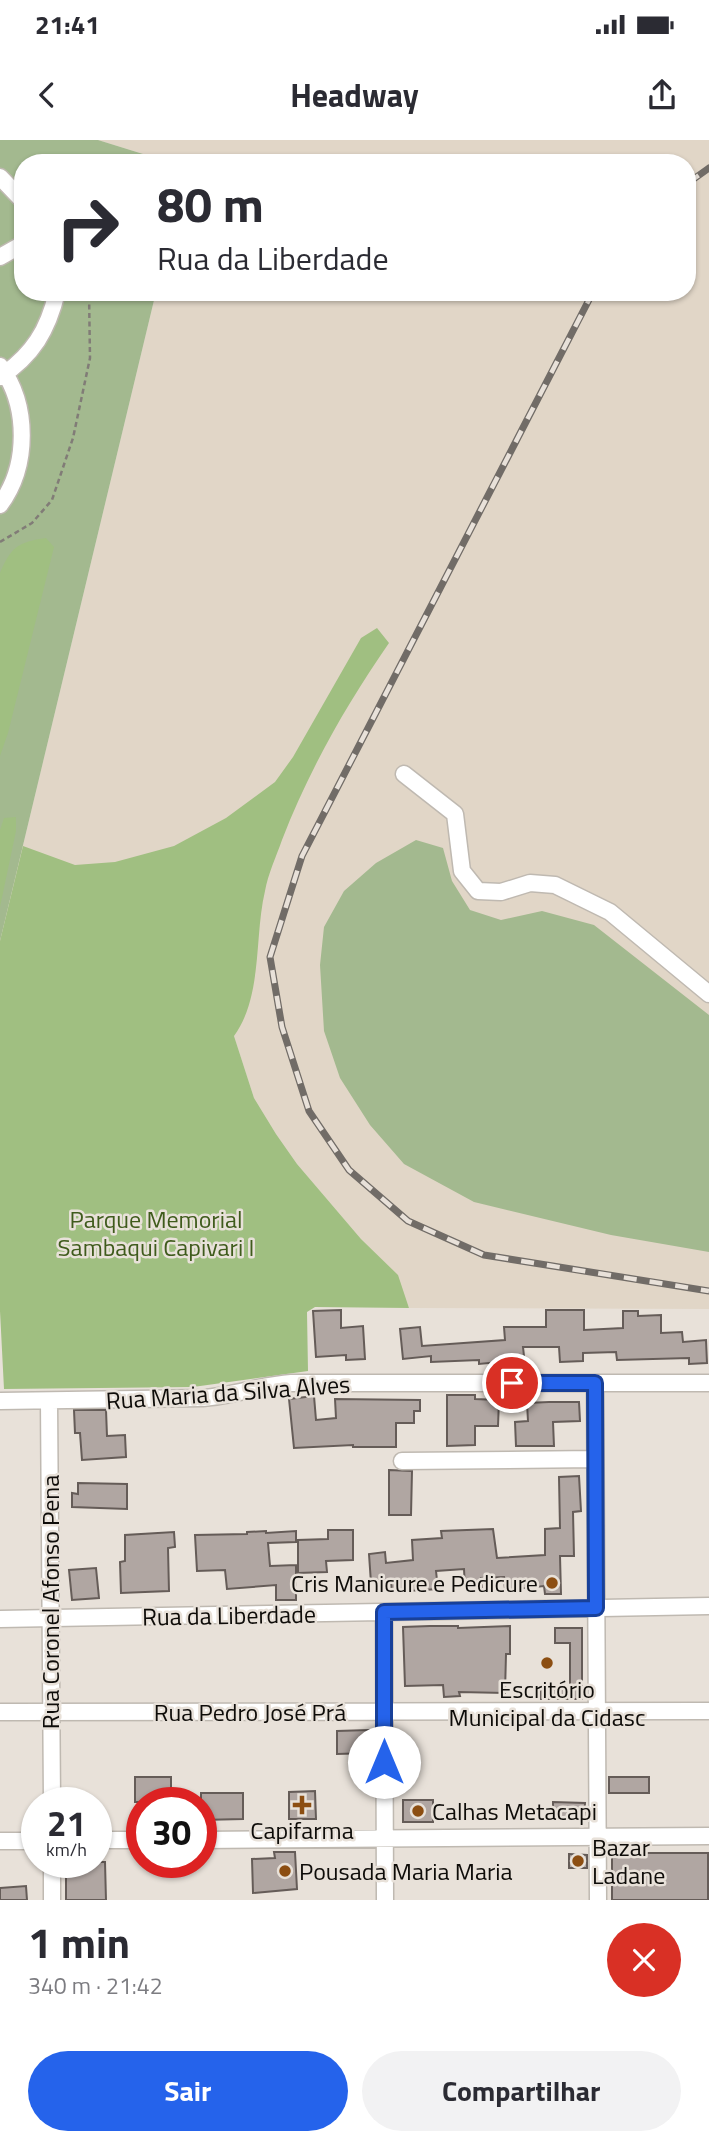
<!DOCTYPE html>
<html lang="pt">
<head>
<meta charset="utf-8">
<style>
	body { margin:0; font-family:"Titillium Web",sans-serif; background:#f2f2f3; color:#2b2b33; height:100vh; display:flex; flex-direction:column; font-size:26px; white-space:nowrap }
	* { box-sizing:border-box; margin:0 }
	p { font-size:23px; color:#7c7c81 }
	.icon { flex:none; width:38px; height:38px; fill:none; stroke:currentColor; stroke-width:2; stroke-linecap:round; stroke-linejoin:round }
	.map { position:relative; height:1760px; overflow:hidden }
	.panel { display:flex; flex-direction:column; background:#fff; flex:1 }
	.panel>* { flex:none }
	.top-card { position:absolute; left:14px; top:14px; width:682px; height:147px; border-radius:28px; box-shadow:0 2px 5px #0004; background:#fff; color:#2b2b33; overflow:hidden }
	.speed { position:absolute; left:21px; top:1647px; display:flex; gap:14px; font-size:35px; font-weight:700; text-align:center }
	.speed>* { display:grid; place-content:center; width:91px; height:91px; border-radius:50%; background:#fff; box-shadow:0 2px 5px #0004; line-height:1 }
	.speed small { font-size:18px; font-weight:400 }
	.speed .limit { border:10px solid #d22; background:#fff; color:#111 }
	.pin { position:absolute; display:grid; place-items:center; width:60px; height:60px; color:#fff; margin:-30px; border:4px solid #fff; border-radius:50%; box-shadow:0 2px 7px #0007 }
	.me { position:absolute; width:77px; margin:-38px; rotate:0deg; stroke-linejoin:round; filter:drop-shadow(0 0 5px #0008) }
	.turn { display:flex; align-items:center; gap:24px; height:147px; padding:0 28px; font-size:32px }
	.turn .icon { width:91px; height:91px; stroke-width:2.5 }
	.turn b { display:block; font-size:49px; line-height:60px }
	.round { display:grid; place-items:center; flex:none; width:74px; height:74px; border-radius:37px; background:#f2f2f3 }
	.head { display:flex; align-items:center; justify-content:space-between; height:119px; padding:0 28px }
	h1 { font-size:42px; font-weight:700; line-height:52px }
	.action { display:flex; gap:14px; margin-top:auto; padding:14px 28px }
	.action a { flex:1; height:80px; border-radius:42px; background:#2563eb; color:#fff; font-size:28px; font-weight:700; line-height:80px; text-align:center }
	.action a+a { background:#f2f2f3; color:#2b2b33 }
	.status { display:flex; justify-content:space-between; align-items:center; height:49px; padding:0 35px; background:#fff; direction:ltr }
	.status svg { height:19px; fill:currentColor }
	header { display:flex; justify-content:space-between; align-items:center; height:91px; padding:0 28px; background:#fff; font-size:32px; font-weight:700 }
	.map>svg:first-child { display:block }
</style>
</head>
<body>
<div class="status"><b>21:41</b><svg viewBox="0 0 49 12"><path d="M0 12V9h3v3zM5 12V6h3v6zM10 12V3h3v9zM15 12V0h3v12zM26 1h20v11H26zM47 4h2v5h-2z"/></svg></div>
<header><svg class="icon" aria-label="back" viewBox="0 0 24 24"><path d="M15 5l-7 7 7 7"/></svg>Headway<svg class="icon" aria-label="share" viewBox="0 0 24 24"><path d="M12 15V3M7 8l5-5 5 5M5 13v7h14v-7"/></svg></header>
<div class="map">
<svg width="709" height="1760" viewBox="0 0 709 1760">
	<rect width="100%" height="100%" fill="#e8e1d9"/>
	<path fill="#e1d6c7" d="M98 0H709V1169L409 1168 397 1135 361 1099 297 1024 276 994 254 958 234 896 0 936V801L156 152H688V23H172Z"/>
	<path fill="#a3b98f" d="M0 0H98L172 23H23V152H156L0 801Z
		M416 700 443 708 452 741 470 770 501 780 542 771 594 785 709 875V1112L611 1095 474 1062 404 1024 370 985 340 938 324 891 320 825 324 787 344 751 376 723Z"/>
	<path fill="#a0bf81" d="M46 398 54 407 8 593 0 616V433C11 407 18 402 46 398Z
		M377 488 389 503C346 565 309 630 282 700 276 717 268 734 265 751 254 797 263 856 234 896L254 958 276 994 297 1024 361 1099 398 1135 409 1168 315 1167 307 1172 308 1231 193 1247 4 1249 0 1171V801L23 706 75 725 115 722 174 706 226 678 275 642 293 617 361 498Z
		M16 677V691L0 767V690L4 678Z"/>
	<path fill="#b0a6a2" stroke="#655c58" stroke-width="2" d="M341 1170V1188L363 1186 365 1219 346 1220V1215L316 1217 313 1171Z
		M546 1170H584V1190L623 1188V1171H638V1176L661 1175V1193L682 1192 683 1202 706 1200 707 1223 689 1224V1218L617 1220 616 1212 583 1213V1221L560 1222 559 1207H523L524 1216 498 1218 499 1222 479 1224V1220L431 1222V1216L403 1219 400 1189 420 1187 422 1206 505 1200 504 1187H546Z
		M447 1255H475V1259L499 1260 498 1286H475V1305L447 1306Z
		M314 1256 316 1280 336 1278 335 1259 420 1260V1271H414V1283H396V1307H353V1305L294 1308 289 1259Z
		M549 1262H579L580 1281 553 1282 554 1306H516L515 1282 528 1281 527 1263Z
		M74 1270H106L107 1296 125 1295 126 1317 82 1320 80 1293H75Z
		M389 1330 412 1331 411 1375H389Z
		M579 1336 581 1371 573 1372 574 1416H560L561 1454H545L544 1446 505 1450 504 1437 481 1438 482 1447 465 1448 464 1429 436 1431 438 1449 392 1452 391 1441 371 1443 369 1414 385 1412 386 1423 413 1420 412 1400 442 1398 441 1391 493 1389 497 1418 545 1415V1389L560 1388 559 1337Z
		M78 1343 127 1344V1369L72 1367V1353L78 1354Z
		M328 1390H353V1420L326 1421 327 1432 298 1433V1400L328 1399Z
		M266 1391V1393L296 1391V1402L268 1403 270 1426 296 1425V1460H276V1445L227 1449 225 1430 197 1431 195 1395 247 1394V1392Z
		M174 1392 175 1407 168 1408 169 1451 121 1453 120 1422 125 1421V1395Z
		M96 1428 99 1458 72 1460 69 1430Z
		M430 1486H458V1488L510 1486V1514H506L505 1553 459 1552 460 1556 444 1557 443 1545 405 1546 403 1487Z
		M555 1488H582V1559H541V1548H570V1503H555Z
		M369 1590 370 1613 337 1614V1591Z
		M135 1637H171V1662H135Z
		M609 1637H649V1653H609Z
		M315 1651 316 1679H289V1652Z
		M201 1653H243V1679L201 1680Z
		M403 1660H433V1682H403Z
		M553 1662 585 1663 584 1678 553 1677Z
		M274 1712H295L297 1749 253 1753 252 1719 275 1718Z
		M612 1713H708V1760H612Z
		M569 1714 587 1715V1728H569Z
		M66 1722H105L106 1760H66Z
		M26 1746 27 1760H0V1748Z"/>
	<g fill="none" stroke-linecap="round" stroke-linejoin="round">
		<g stroke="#bfb9b1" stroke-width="19">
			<path id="minor" d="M0 37 23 61
				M0 117 23 104
				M0 226C29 265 29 326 0 365
				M0 237C33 215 48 190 57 152
				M404 634 455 674 462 731 478 751 501 752 530 743 555 745 610 772 709 854
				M595 1243 598 1760
				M0 1261 203 1258C233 1256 261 1245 291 1243H709
				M49 1261 52 1662
				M402 1321 595 1319
				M384 1472 385 1760
				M0 1479 709 1466
				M0 1572 709 1571
				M96 1700H142
				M201 1700 709 1696
				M0 1701H37
				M52 1722V1760"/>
		</g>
		<path stroke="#817c77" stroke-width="2.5" stroke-dasharray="5 3.5" stroke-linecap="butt" d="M0 402 32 383 52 360 73 298 90 218 89 152"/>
		<use href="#minor" stroke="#fff" stroke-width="16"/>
		<g stroke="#716c67" stroke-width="7">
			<path id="rail" d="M688 43 709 28
				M593 152 302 716 270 817 282 887 309 971 349 1030 408 1081 484 1115 709 1151"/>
		</g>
		<use href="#rail" stroke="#e8e1d9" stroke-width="4.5" stroke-dasharray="13" stroke-linecap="butt"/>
	</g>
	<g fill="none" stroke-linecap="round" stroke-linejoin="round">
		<g stroke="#184099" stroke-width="18">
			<path id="route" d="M384 1622V1472L596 1468 595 1243H512"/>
		</g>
		<use href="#route" stroke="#2563eb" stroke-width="12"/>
	</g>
	<g fill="#8c4e12" stroke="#e8e1d9" stroke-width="2.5">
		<circle cx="552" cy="1443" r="7"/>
		<circle cx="547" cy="1523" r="7"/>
		<path d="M298.5 1654.5h7v7h7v7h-7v7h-7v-7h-7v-7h7z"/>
		<circle cx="418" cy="1671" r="7"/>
		<circle cx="578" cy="1721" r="7"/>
		<circle cx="285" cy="1731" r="7"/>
	</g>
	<g text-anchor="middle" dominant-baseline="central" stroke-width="5" stroke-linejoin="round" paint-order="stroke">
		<g font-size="24" fill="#3f5b1c" stroke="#e8e1d9">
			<text x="156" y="1079">Parque Memorial<tspan x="156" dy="28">Sambaqui Capivari I</tspan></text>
		</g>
		<g font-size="24" fill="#0e0c09" stroke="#e8e1d9">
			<text transform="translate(228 1252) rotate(-4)">Rua Maria da Silva Alves</text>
			<text transform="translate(50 1462) rotate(-90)">Rua Coronel Afonso Pena</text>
			<text transform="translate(229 1475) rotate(-1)">Rua da Liberdade</text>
			<text x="250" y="1572">Rua Pedro José Prá</text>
		</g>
		<g font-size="24" fill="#0e0c09" stroke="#e8e1d9" text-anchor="start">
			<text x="538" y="1443" text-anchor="end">Cris Manicure e Pedicure</text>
			<text x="547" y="1549" text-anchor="middle">Escritório<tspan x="547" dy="28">Municipal da Cidasc</tspan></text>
			<text x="432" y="1671">Calhas Metacapi</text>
			<text x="302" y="1690" text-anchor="middle">Capifarma</text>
			<text x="592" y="1707">Bazar<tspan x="592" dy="28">Ladane</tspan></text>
			<text x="299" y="1731">Pousada Maria Maria</text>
		</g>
	</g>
</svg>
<div class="speed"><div>21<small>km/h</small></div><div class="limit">30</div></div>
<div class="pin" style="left:512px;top:1243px;background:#d93025"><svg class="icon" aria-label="arrive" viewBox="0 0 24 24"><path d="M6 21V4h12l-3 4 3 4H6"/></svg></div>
<svg class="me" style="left:384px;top:1622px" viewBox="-20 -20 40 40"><circle r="19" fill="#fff"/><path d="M0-13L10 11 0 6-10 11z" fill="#2563eb"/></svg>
<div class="top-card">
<div class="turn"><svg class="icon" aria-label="right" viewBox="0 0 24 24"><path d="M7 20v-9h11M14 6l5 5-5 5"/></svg><div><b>80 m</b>Rua da Liberdade</div></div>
</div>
</div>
<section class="panel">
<div class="head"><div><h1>1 min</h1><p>340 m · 21:42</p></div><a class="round" style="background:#d93025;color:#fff"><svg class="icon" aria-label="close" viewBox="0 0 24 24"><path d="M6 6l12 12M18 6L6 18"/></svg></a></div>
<div class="action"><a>Sair</a><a>Compartilhar</a></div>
</section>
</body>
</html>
